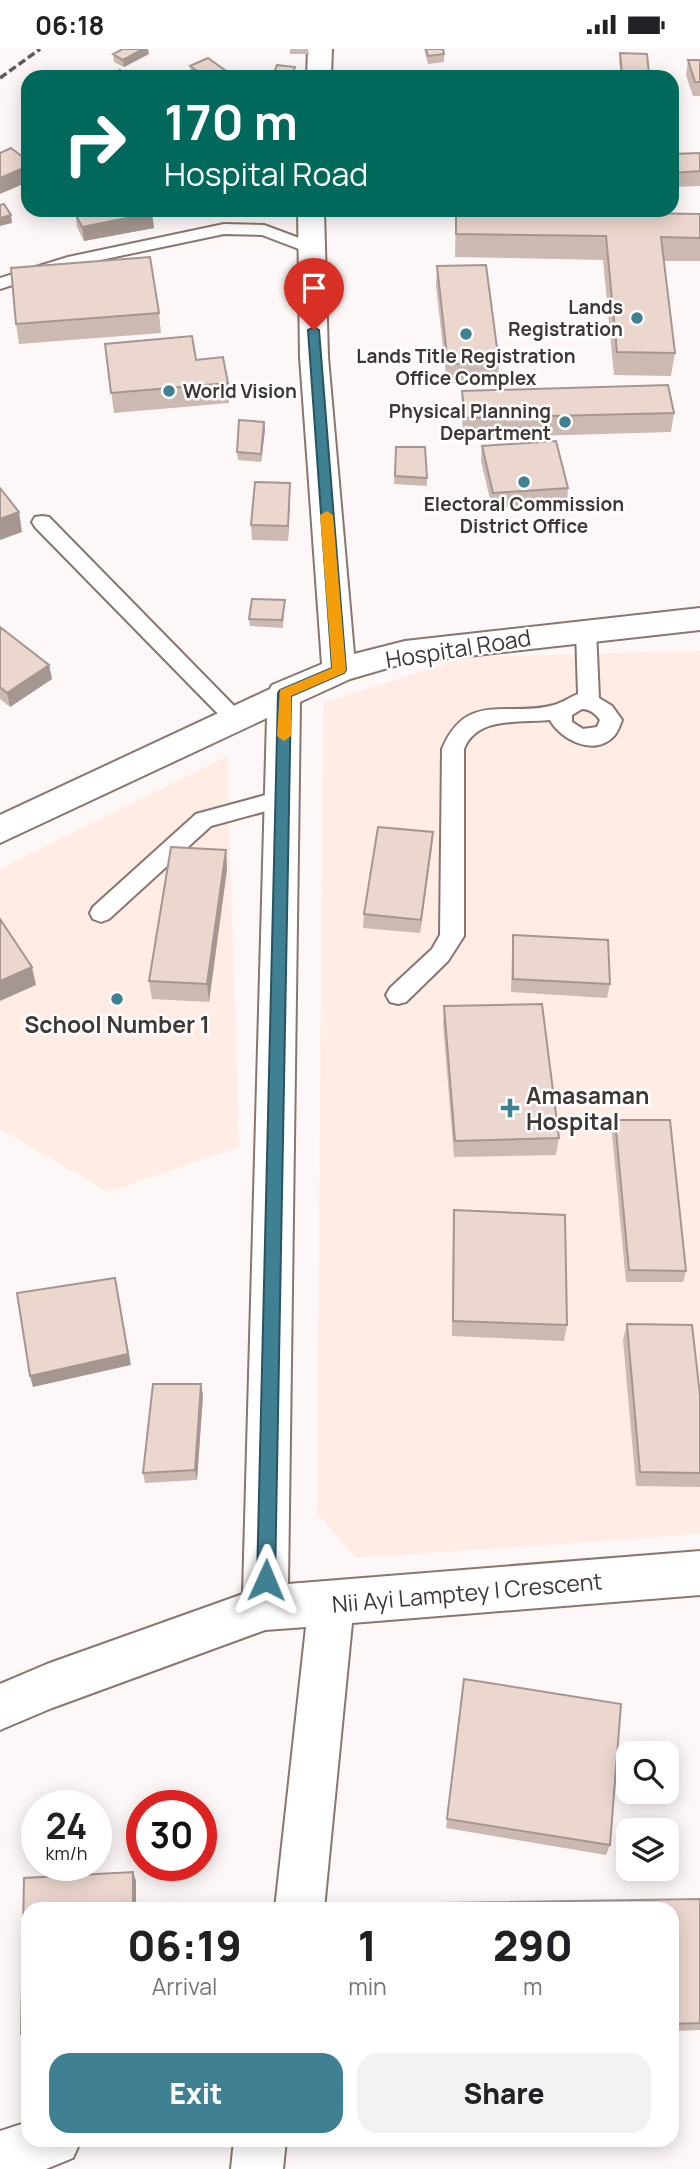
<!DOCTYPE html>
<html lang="en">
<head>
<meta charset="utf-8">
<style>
	body { margin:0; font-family:Manrope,sans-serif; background:#f2f2f2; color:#202124; height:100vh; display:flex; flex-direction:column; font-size:26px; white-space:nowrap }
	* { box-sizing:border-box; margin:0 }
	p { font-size:23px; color:#757577 }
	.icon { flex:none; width:38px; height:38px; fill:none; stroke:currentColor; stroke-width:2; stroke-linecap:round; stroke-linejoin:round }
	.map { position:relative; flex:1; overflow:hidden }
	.side { position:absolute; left:21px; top:1853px; width:658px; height:245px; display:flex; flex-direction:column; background:#fff; border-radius:21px; box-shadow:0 4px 18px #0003 }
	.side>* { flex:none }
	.top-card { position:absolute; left:21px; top:21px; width:658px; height:147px; border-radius:21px; box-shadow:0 4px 18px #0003; background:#00695c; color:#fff; overflow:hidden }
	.buttons { position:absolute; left:616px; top:1692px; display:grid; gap:14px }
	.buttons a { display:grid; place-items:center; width:63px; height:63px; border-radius:14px; background:#fff; box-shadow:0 4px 18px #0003; font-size:35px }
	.speed { position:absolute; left:21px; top:1741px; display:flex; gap:14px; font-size:35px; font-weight:700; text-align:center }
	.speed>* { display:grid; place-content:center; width:91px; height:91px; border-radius:50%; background:#fff; box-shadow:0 4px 18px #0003; line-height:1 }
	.speed small { font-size:18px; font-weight:400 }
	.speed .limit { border:10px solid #d22; background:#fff; color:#111 }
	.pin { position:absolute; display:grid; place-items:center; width:60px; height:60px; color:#fff; margin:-72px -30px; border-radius:50% 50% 50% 0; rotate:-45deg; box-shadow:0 0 7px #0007 }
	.pin .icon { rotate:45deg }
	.me { position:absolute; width:77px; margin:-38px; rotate:1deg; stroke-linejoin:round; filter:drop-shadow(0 0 5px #0008) }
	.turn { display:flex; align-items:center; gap:24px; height:147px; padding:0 28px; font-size:32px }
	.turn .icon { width:91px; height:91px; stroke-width:2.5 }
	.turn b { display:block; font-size:49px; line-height:60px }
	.eta { display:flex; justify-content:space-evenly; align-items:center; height:119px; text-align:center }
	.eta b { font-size:42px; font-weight:800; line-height:49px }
	.cta { display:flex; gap:14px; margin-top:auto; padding:14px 28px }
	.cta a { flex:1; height:80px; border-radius:21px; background:#3f8093; color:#fff; font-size:28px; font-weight:800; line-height:80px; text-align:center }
	.cta a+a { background:#f2f2f2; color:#202124 }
	.status { display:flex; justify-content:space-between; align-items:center; height:49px; padding:0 35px; background:#fff; direction:ltr }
	.status svg { height:19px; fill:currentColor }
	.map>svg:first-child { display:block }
</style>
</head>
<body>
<div class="status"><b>06:18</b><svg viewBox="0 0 49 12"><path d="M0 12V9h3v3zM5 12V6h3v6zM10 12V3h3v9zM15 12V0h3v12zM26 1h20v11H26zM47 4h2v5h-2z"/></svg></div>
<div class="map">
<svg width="700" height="2120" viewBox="0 0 700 2120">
	<rect width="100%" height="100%" fill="#fdf8f7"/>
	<path fill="#feece5" d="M700 602V1485L356 1509 317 1464 323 654 466 608Z
		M227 707 239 1098 108 1143 0 1080V820Z"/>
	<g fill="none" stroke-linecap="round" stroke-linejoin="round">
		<g stroke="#89766f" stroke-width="4">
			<path id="lane" d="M224 175 264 176 318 196 321 200 312 205 262 186 224 185 72 217 0 240V229L68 208Z
				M42 467 49 468 241 664 245 669 241 674 234 677 227 674 35 478 32 473 35 468Z
				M586 574 593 576 596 581 599 649 612 657 622 671C620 676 618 683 614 687 595 708 561 691 550 671 520 674 477 667 464 700V887L448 912 406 953 398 955 390 953 386 946 390 939 432 900 440 886 442 700C467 641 507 669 554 656 562 654 570 648 578 645L576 581 579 576ZM582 660C590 660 595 664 600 671L597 678 583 680 572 673V666Z
				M284 741 292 743 295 749 292 755 211 777 109 870 101 873 93 870 90 864 93 858 196 765Z"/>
		</g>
		<g stroke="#89766f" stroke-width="4">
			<path id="street" d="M308 0H332L331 28H307Z
				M298 161H324L328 308 354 605 405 592 700 559V581L405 614 350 630 300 653 288 1535 700 1502V1546L352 1574 324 1860H275L306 1578 265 1581 52 1659 0 1681V1635L47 1615 243 1545 267 669 0 794V766L270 640 272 636 322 615 300 308Z
				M28 2073V2091H81L73 2109 46 2120H0V2082Z
				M234 2091H286L283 2120H231Z"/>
		</g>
		<use href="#lane" fill="#fff" fill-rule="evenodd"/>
		<use href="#street" fill="#fff" fill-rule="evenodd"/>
		<path stroke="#615a57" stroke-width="3.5" stroke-dasharray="8 3.5" stroke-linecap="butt" d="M0 29 40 0"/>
	</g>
	<path fill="#cbb9b2" d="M290 0H308L309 5H290Z
		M424 0H443L444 5V13L428 15Z
		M620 4 649 25 648 28H621L619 12Z
		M113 5H149L124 18 114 13Z
		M688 11H700V47H693L686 26Z
		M190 17 229 24V28H196L191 24Z
		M700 104V137L672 138V105Z
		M75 161H151L152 164 154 179 84 192 77 178Z
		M456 161 516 162V161H572V163L600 164V161H641V164L700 165V212H664L675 304 671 327 614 326 603 211 455 208Z
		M437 217 499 314 498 333 447 334 436 237Z
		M159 264 161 284 19 295 16 275Z
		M105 295 196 311 228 334 229 354 114 364Z
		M462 342 674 364 671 383 464 389 461 362Z
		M264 373 265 381 261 413 238 411 237 403Z
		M482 397 568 439 567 454 492 459 481 412Z
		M396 398 427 429V437L394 435Z
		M290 434 288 492 252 491 251 476Z
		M285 551 283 579 250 577 249 570Z
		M0 578 49 616 52 630 10 658 0 650Z
		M432 797 420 884 363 879 364 865Z
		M226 801 227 820 209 953 152 950 149 932Z
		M513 886 610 935 607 949 511 943 512 899Z
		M444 957 559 1089 556 1106 454 1108 443 975Z
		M615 1071 686 1222 683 1233H626L612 1084Z
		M454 1161 567 1276 564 1292 452 1287 453 1177Z
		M627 1275 700 1346V1438L636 1437 623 1291Z
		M203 1346 197 1431 145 1434 143 1424Z
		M464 1630 610 1796 606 1806 446 1779Z
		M133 1823 136 1832V1860H28V1992H26L21 1985 24 1829Z
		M700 1850V1981L672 1982V1860H439L440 1854Z"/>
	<path fill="#a59691" d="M143 0H148L149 5 124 18 123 11Z
		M295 18 294 28H291Z
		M28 117V133L0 145V129Z
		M152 164 154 179 84 192 82 178Z
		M11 166 12 174 0 177V169Z
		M264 373 265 381 261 413V405Z
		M290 434V448L288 492V477Z
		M19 463 22 483 0 491V470Z
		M49 616 52 630 10 658 7 644Z
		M433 783 432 797 420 884 421 871Z
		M226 801 227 820 209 953 207 935Z
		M32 918 36 936 0 952V932Z
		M115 1229 131 1316 33 1338 30 1327Z
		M201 1335 203 1346 197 1431 195 1421Z
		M133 1823 136 1832V1860H133Z"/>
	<path fill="#ecd7cf" stroke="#a59691" stroke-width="2" d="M123 0H143L123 11 113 5Z
		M426 0H443L444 5 428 7Z
		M620 4 647 5 649 25 622 24Z
		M208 9 229 24 220 28H206L190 17Z
		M688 11H700V33H695Z
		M277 16 295 18 291 28H272Z
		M120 21 129 27 127 28H106Z
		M11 99 28 112V117L0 129V104Z
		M700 104V122L672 124V105Z
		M4 155 11 166 0 169V156Z
		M90 161H151L152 164 82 178 75 164Z
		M456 161 604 164 603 161H641V164L700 165V189L661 188 675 304 617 303 606 187 456 185Z
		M479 161H509V162Z
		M150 208 159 264 16 275 11 219Z
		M486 216 499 314 448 315 437 217Z
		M192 287 196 311 223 308 228 334 111 344 105 295Z
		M668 336 674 364 465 369 462 342Z
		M239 371 264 373 261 405 237 403Z
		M556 392 568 439 493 444 482 397Z
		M396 398H425L427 429 395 427Z
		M255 433 290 434 288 477 251 476Z
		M0 439 19 463 0 470Z
		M252 550 285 551 282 571 249 570Z
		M0 578 49 616 7 644 0 638Z
		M378 778 433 783 421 871 364 865Z
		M171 798 226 801 207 935 149 932Z
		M0 870 32 918 0 932Z
		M513 886 608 891 610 935 513 930Z
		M542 955 559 1089 455 1092 444 957Z
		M615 1071H670L686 1222 629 1221Z
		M454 1161 565 1166 567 1276 453 1272Z
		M115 1229 128 1305 30 1327 17 1244Z
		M627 1275 692 1276 700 1346V1424L640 1423Z
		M153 1335H201L195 1421 143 1424Z
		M464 1630 621 1655 610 1796 447 1770Z
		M133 1823V1860H28V1985H21L24 1829Z
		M700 1850V1974L672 1975V1860H441L440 1854Z"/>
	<path fill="#3f8093" stroke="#295360" stroke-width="2" d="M314 278 319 281 346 621 344 624 291 647 275 1531 272 1537 266 1540 259 1537 257 1531 278 644 280 641 332 619 308 281Z"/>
	<path fill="#f59e0b" d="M327 462 333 466 346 621 344 624 291 647V687L284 692 277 687 280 641 332 619 320 466Z"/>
	<g fill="#3f8093" stroke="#fff" stroke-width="2.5">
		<circle cx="637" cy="269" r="7"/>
		<circle cx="466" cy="285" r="7"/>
		<circle cx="169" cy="342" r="7"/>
		<circle cx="565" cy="373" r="7"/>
		<circle cx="524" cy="433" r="7"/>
		<circle cx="117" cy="950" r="7"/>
		<path d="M506.5 1048.5h7v7h7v7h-7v7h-7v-7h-7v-7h7z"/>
	</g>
	<g text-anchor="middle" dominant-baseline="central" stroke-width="5" stroke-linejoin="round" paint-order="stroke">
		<g font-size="19" font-weight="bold" fill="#3f3734" stroke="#fff" text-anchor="end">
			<text x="623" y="258">Lands<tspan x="623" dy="22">Registration</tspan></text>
			<text x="466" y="307" text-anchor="middle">Lands Title Registration<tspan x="466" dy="22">Office Complex</tspan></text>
			<text x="183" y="342" text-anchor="start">World Vision</text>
			<text x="551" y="362">Physical Planning<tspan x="551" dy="22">Department</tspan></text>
			<text x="524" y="455" text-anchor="middle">Electoral Commission<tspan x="524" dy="22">District Office</tspan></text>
		</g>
		<g font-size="23" fill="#3f3734" stroke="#fff">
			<text transform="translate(458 599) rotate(-9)">Hospital Road</text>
			<text transform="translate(467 1543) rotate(-5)">Nii Ayi Lamptey I Crescent</text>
		</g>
		<g font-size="23" font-weight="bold" fill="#3f3734" stroke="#fff">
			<text x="117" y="975">School Number 1</text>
			<text x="526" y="1046" text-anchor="start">Amasaman<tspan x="526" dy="26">Hospital</tspan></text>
		</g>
	</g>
</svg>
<div class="buttons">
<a><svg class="icon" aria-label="search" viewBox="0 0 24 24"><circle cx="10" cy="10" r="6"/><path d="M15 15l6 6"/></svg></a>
<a><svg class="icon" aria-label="layers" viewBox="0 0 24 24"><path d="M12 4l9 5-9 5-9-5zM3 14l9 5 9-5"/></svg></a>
</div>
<div class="speed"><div>24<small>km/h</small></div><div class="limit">30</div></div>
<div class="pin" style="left:314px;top:281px;background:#d93025"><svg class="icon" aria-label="arrive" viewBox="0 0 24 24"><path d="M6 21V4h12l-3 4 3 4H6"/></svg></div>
<svg class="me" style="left:266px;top:1531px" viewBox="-20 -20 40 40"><path d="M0-17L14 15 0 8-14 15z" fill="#3f8093" stroke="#fff" stroke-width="4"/></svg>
<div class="top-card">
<div class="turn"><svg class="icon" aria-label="right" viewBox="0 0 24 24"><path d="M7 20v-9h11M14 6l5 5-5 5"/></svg><div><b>170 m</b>Hospital Road</div></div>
</div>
<section class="side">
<div class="eta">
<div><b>06:19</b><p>Arrival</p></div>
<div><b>1</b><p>min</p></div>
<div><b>290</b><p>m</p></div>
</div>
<div class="cta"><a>Exit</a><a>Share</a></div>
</section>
</div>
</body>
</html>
